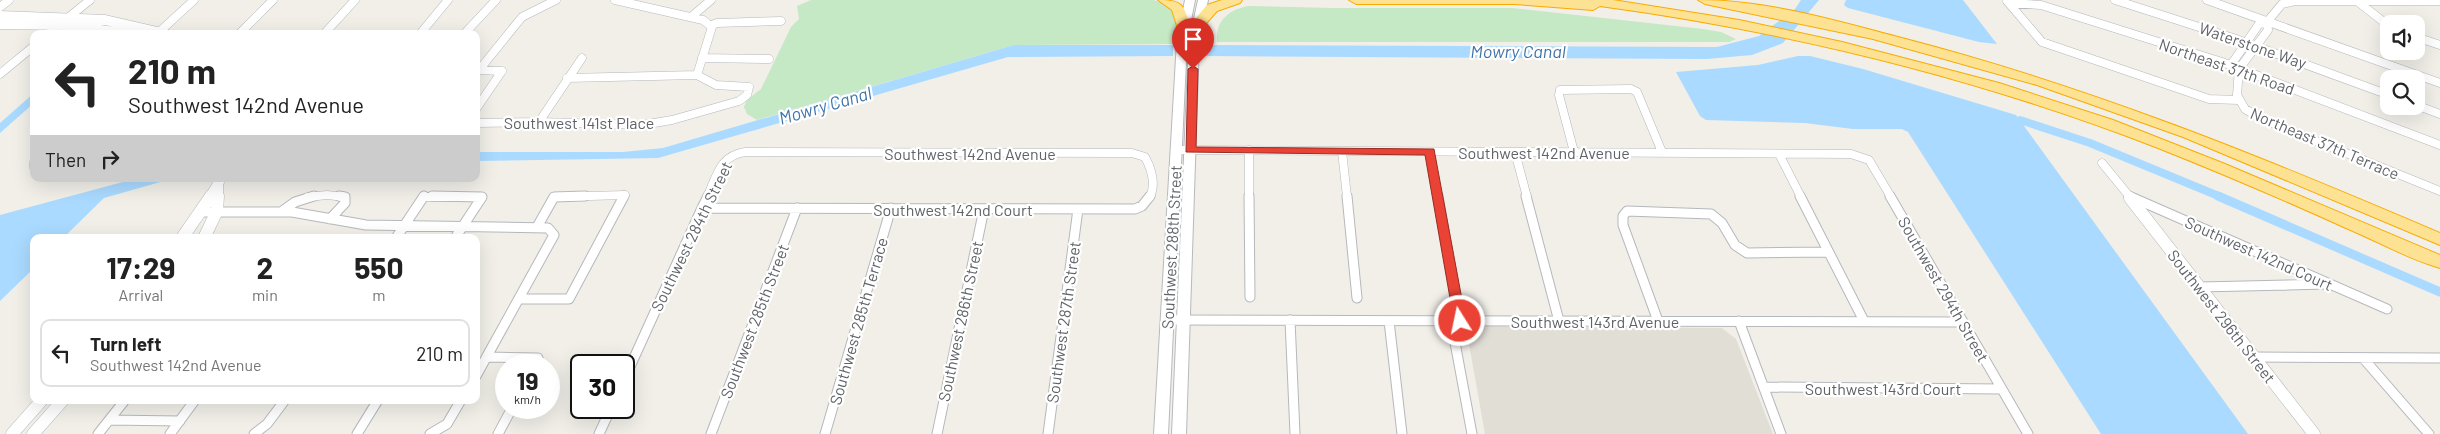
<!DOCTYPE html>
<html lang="en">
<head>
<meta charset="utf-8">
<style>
	body { margin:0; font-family:Barlow,sans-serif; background:#f2f2f2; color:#222; height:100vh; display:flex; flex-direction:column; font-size:19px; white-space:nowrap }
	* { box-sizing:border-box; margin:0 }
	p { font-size:16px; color:#767676 }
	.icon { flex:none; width:28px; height:28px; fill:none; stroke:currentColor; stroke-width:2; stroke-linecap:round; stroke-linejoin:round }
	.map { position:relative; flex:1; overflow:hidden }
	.panel { position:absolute; left:30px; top:234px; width:450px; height:170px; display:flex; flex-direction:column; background:#fff; border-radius:10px; box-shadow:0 5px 20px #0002 }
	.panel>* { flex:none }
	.guide { position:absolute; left:30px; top:30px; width:450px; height:152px; border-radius:10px; box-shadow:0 5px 20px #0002; background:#fff; color:#222; overflow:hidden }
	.buttons { position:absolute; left:2380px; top:15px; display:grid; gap:10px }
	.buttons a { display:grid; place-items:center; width:45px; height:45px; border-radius:10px; background:#fff; box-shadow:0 5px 20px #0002; font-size:25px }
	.speed { position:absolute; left:495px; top:354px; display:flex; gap:10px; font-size:25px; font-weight:700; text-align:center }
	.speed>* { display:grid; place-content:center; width:65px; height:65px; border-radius:50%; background:#fff; box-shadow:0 5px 20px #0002; line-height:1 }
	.speed small { font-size:12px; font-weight:400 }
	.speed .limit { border:2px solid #111; border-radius:8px; background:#fff; color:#111 }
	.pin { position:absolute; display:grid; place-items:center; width:42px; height:42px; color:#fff; margin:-51px -21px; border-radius:50% 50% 50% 0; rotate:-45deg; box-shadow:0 0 5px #0007 }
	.pin .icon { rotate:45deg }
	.me { position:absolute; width:55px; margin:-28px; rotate:350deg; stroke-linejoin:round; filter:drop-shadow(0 0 4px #0008) }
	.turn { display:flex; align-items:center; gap:18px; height:105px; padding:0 15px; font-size:22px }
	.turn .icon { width:65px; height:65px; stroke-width:2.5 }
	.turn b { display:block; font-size:35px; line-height:42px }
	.then { display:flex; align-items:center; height:48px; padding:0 15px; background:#0003; gap:10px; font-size:19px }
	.eta { display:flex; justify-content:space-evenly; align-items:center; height:85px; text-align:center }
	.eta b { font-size:30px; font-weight:700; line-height:35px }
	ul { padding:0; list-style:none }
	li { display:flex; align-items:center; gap:15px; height:68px; margin:0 10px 8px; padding:0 5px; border:2px solid #e0e0e0; border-radius:10px }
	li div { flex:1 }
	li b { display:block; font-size:19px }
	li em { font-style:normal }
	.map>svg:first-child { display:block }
</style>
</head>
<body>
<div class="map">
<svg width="2440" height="434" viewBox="0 0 2440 434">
	<rect width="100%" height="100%" fill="#f1efe8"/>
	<path fill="#e1ded6" d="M1468 326 1722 328 1736 339 1773 434H1485L1467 333Z"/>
	<path fill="#c5e8c5" d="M811 0H1153L1171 5 1177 17 1178 44 1014 45 757 120 747 114 744 107 747 100 761 89 791 27 799 19 797 6Z
		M1249 6 1333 8H1512L1703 29 1721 32 1736 39 1729 42H1217C1215 21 1229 9 1249 6Z"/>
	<path fill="#aadaff" d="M1801 0H1819L1783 43 1752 55 1707 59 1206 56V45L1717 47 1759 36 1795 9Z
		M1846 0H1963L1997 44 1979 42 1848 8 1844 5Z
		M1014 45H1173V56L1008 57 658 158 476 161V152H623L663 148Z
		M1798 56H1810L1863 69 2016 115 2248 434H2101L1908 132 1902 129H1853L1805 123 1706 120 1700 116 1676 72 1758 65Z
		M34 93V103L0 133V123Z
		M134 179H171L104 198 64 237 34 238V268L0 301V215Z"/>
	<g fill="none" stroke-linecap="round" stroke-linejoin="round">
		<path stroke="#aadaff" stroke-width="8" d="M2020 120 2090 143 2221 197"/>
		<path stroke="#aadaff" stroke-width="9" d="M2218 196 2440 292"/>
		<g stroke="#b5b8bc" stroke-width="9">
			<path id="minor-far1" d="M2115 0 2233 38 2389 95
				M2207 0 2440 83
				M2007 1 2042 42 2209 99 2238 100
				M2357 1 2389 26
				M2009 3 2041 5 2222 62 2440 145
				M0 7 9 0
				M69 17 90 0
				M691 17 711 0
				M2267 22 2268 30 2239 69 2237 95 2245 109 2262 119 2440 191
				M2267 22 2282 4 2295 1H2440
				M710 26 717 23 781 21
				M48 34 59 25
				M157 34 194 0
				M239 34 273 0
				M324 34 355 0
				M420 34 448 0
				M464 34 496 0
				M2416 37 2440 45
				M702 58 769 59
				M2239 68 2233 62 2259 24 2267 22
				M476 70 502 71
				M479 70 522 17 556 0
				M0 74 34 46
				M567 78 697 75
				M2416 105 2440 114
				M476 109 502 71
				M539 122 582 58
				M476 123 539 122 642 125 672 120 739 101 747 95 749 87 716 85 697 75 712 27 703 20 615 0
				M1176 150 1851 154 1869 160 1891 197
				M1249 150V197
				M1342 151 1347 197
				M1430 152 1438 197
				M1515 152 1527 197
				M1574 152 1559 95 1560 90 1631 89 1637 92 1662 152
				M1779 154 1801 197
				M34 162V168
				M2102 163 2130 197
				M308 197 327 195 345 197
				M423 197H482
				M554 197 625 195 624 197
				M707 197C717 176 719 156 745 152L1132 153 1145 157C1152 170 1156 184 1150 197"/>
		</g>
		<g stroke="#b5b8bc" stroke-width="11">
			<path id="minor" d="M432 196 482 197 455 238
				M1249 196 1250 297
				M1347 196 1357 298
				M1438 196 1460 321
				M1526 196 1559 321
				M1800 196 1864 321
				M1890 196 2028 434
				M2129 196 2387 309
				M702 208 1135 209 1142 206 1150 196
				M702 208 708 196
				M202 212H292L366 225 548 228 554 235 476 376
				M281 212 295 202 314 196
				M330 219 345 203V197L339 196
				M537 227 554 197 585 196
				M396 238 424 196
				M2200 287 2327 284
				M520 299H569L624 196
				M1168 320 1962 322
				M1290 320 1295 434
				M1389 321 1402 434
				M1451 321 1472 434
				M1658 321 1623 225V216L1627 211 1711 214 1722 223 1735 245 1747 253 1828 252
				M1739 321 1781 434
				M488 357 538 358 534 365
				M2255 357 2440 358
				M2363 358 2429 434
				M624 380 702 208
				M1764 387 2002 389
				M110 420 180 421
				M98 434 125 400
				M170 434 195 400
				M254 434 267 424 285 400
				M357 434 378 400
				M430 434 447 424 461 400
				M498 434 512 408
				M599 434 611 408
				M711 434 797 208
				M825 434 891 208
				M937 434 984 209
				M1048 434 1078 209"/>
		</g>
		<g stroke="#b5b8bc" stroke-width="11">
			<path id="tertiary-far1" d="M0 16 105 20 166 34
				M0 24 66 25 127 34
				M210 197 219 182
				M218 197V185"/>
		</g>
		<g stroke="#b5b8bc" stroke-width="13">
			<path id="tertiary" d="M2130 198 2314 434
				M182 238 211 196
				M204 238 217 211 218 196
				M12 434 42 400
				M33 434 63 400"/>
		</g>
		<g stroke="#b6babf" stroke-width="2">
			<path id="secondary" d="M1185 0H1195L1187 41 1168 434H1154L1177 41Z
				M1198 0H1208L1199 42 1186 434H1172L1189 42Z"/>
		</g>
		<g stroke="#f9ab00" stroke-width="2">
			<path id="motorway" d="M1158 0C1184 0 1184 6 1191 29L1189 32H1179L1172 10Z
				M1222 0H1242L1240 3 1217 11 1202 28H1192L1190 25 1207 5Z
				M1349 0H1613L1739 20 1842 42 1999 83 2113 120 2225 164 2440 255V268C2408 259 2377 241 2346 228 2284 200 2221 173 2158 148 1978 78 1791 32 1600 6L1593 10 1515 4H1356Z
				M1698 0C1765 0 1834 20 1898 37 2088 86 2260 156 2440 233V245L2183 137 2037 85 1873 39 1705 4Z"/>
		</g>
		<use href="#minor-far1" stroke="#fff" stroke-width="8"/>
		<use href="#minor" stroke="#fff" stroke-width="9"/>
		<use href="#tertiary-far1" stroke="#fff" stroke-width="10"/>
		<use href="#tertiary" stroke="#fff" stroke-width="12"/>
		<use href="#secondary" fill="#fff" fill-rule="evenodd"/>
		<use href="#motorway" fill="#fde293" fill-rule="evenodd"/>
	</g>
	<path fill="#ea4335" stroke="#982c22" d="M1193 66 1198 69 1196 147 1434 149 1466 321 1464 324H1455L1454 321 1425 155 1186 152 1188 69Z"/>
	<g text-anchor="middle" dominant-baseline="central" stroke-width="4.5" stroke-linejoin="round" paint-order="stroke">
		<g font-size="16" fill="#5f6368" stroke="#fff">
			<text transform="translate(2253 45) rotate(19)">Waterstone Way</text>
			<text transform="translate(2227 66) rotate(19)">Northeast 37th Road</text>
			<text x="579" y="122">Southwest 141st Place</text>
			<text transform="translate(2325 143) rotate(23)">Northeast 37th Terrace</text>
			<text x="1544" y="152">Southwest 142nd Avenue</text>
			<text x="970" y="153">Southwest 142nd Avenue</text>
			<text x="953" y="209">Southwest 142nd Court</text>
			<text transform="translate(691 236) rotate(-64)">Southwest 284th Street</text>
			<text transform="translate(1171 247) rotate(-87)">Southwest 288th Street</text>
			<text transform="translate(2259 253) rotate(24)">Southwest 142nd Court</text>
			<text transform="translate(1944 289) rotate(60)">Southwest 294th Street</text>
			<text transform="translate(2222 316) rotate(52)">Southwest 296th Street</text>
			<text transform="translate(754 321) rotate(-69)">Southwest 285th Street</text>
			<text transform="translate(858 321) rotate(-74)">Southwest 285th Terrace</text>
			<text transform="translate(960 321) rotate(-78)">Southwest 286th Street</text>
			<text x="1595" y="321">Southwest 143rd Avenue</text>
			<text transform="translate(1063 322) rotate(-82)">Southwest 287th Street</text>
			<text x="1883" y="388">Southwest 143rd Court</text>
		</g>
		<g font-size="18" font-style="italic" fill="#4174aa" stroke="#fff">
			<text x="1518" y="51">Mowry Canal</text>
			<text transform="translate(825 105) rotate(-16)">Mowry Canal</text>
		</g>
	</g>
</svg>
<div class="buttons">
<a><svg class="icon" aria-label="sound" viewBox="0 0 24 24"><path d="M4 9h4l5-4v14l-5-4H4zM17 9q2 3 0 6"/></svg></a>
<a><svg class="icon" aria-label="search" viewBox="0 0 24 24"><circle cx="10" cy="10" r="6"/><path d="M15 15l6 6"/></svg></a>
</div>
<div class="speed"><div>19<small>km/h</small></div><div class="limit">30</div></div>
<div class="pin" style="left:1193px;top:69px;background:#d93025"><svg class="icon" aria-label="arrive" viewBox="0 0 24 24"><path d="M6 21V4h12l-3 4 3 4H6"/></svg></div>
<svg class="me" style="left:1460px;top:321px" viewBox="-20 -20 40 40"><circle r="17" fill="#ea4335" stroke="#fff" stroke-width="3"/><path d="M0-11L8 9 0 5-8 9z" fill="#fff"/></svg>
<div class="guide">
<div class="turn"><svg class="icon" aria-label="left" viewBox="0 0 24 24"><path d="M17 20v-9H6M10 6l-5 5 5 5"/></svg><div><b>210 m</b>Southwest 142nd Avenue</div></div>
<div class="then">Then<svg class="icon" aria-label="right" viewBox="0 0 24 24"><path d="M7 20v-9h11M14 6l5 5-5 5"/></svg></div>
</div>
<section class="panel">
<div class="eta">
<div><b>17:29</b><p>Arrival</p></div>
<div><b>2</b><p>min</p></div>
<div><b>550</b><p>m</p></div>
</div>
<ul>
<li><svg class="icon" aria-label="left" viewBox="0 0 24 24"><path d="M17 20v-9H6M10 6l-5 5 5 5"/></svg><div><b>Turn left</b><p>Southwest 142nd Avenue</p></div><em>210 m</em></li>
</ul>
</section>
</div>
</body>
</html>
